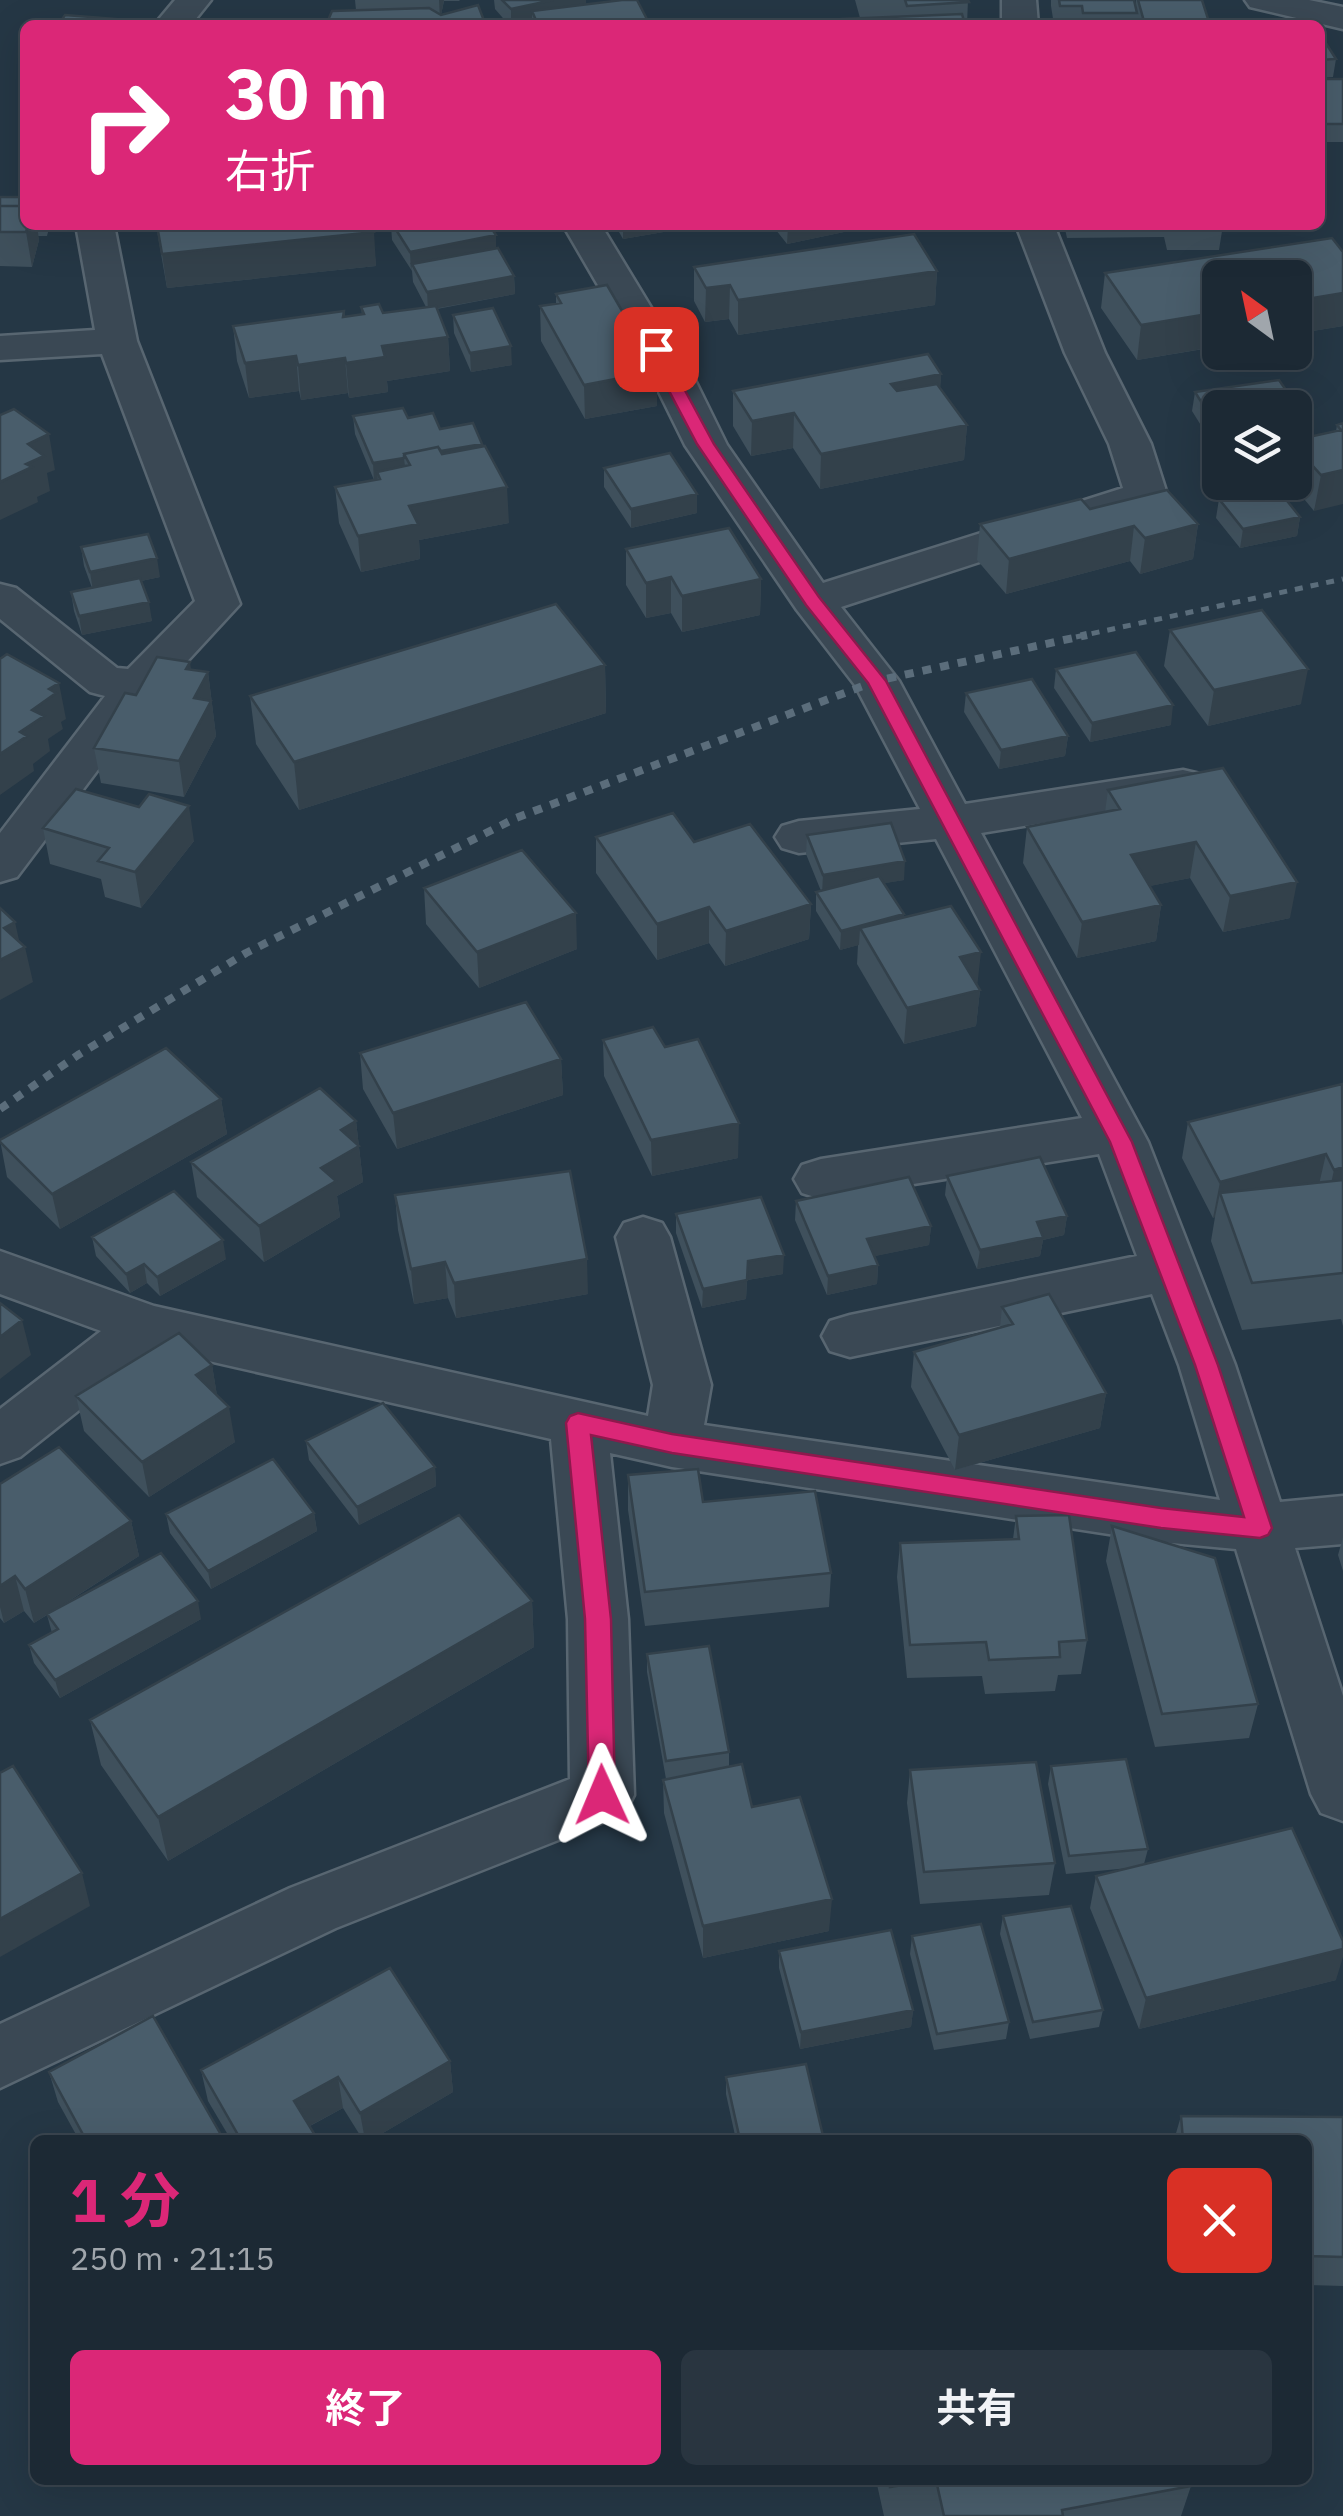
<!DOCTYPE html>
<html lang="ja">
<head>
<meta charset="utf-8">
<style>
	body { margin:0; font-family:"IBM Plex Sans","Noto Sans JP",sans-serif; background:#293540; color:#f1f3f6; height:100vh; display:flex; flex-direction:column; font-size:38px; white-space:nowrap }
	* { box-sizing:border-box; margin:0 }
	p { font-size:32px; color:#a0a6ac }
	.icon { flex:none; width:55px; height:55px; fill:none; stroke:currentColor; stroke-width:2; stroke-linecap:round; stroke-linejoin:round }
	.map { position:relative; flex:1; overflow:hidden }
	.side { position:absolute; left:30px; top:2135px; width:1282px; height:350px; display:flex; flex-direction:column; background:#1c2934; border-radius:15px; box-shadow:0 10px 40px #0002,0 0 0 2px #3a454f }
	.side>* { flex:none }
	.hud { position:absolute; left:20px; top:20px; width:1305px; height:210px; border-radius:15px; box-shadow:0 10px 40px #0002,0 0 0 2px #3a454f; background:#db2777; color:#fff; overflow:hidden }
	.needle { width:65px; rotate:327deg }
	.tools { position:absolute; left:1202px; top:260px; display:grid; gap:20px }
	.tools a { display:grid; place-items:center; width:110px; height:110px; border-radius:15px; background:#1c2934; box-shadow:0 10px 40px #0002,0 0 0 2px #3a454f; font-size:50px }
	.pin { position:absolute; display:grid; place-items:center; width:85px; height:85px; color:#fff; margin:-42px; border-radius:20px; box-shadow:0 5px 15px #0006 }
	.me { position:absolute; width:110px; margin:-55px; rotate:359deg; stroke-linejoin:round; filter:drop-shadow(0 0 8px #0008) }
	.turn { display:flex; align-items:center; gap:35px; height:210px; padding:0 40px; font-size:45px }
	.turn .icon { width:130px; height:130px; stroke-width:2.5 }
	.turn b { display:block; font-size:70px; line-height:85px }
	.round { display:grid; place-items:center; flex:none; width:105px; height:105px; border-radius:15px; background:#293540 }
	.summary { display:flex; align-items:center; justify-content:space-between; height:170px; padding:0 40px }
	h1 { font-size:60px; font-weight:700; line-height:75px; color:#db2777 }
	.cta { display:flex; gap:20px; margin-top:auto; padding:20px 40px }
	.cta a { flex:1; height:115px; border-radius:15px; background:#db2777; color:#fff; font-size:40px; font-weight:700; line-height:115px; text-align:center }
	.cta a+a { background:#293540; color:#f1f3f6 }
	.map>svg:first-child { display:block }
</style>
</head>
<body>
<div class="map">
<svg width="1343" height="2516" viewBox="0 0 1343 2516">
	<rect width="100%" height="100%" fill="#253745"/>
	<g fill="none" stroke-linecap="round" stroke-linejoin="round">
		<g stroke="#586671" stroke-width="5">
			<path id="minor" d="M175 0H211L191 25H154Z
				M1002 0H1036L1038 25H1002Z
				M1245 0H1309L1343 7V29L1250 7Z
				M76 225H114L137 341 240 604 146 706 17 877 0 882V833L105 696 90 692 0 619V584L16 588 117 668 128 669 195 601 102 354 0 360V336L95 330Z
				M563 225H601L695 380 727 445 823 583 1123 488 1109 444 1065 353 1016 225H1054L1105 353 1151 444 1167 494 1161 503 841 607 899 681 965 804 1183 770 1200 774 1207 785 1200 796 1183 800 981 833 1148 1142 1235 1365 1280 1502 1343 1496V1544L1295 1548 1343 1696V1821L1321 1813 1311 1794 1236 1549 1161 1542 672 1467 610 1453 628 1619 634 1795 624 1814 336 1928 0 2088V2024L290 1888 570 1779 568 1619 551 1439 156 1349 20 1457 0 1464V1409L101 1331 0 1294V1251L154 1306 648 1416 653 1385 616 1237 624 1223 643 1217 662 1223 670 1237 711 1385 704 1425 1220 1500 1179 1365 1152 1294 850 1357 830 1351 822 1336 830 1321 850 1315 1137 1256 1099 1154 821 1199 802 1193 794 1179 802 1165 821 1159 1082 1118 936 839 799 853 782 848 775 837 782 826 799 821 920 809 855 685 797 610 685 445 653 380Z"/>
		</g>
		<use href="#minor" fill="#3a4854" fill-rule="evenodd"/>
		<path stroke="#5b6d7b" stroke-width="5" stroke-dasharray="8 8" stroke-linecap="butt" d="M1076 637 1343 579"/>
		<path stroke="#5b6d7b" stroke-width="8" stroke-dasharray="9 9" stroke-linecap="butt" d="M0 1109 78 1055 246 953 516 818 876 681 1087 635"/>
	</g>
	<path fill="#3f505c" d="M355 0H460L459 1H444L441 15 483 18 356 10Z
		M494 0H586V4L614 1 612 0H637L650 25H532V22L521 25H509L495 9Z
		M855 0H968L967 25H842V19L860 18Z
		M1051 0H1134L1135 8 1136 0H1202L1210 25H1054L1051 6Z
		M1320 34 1336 59 1333 77 1320 78Z
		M1320 79H1343V142H1320Z
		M0 197 25 225H50L47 236H38L39 240 32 267 0 266Z
		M156 225H372L376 266 167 288Z
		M391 225H489L496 235V248L514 276 515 294 437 309 448 337 450 371 387 381 388 392 349 398 348 393 301 400 299 391 249 398 237 361 233 326 344 311 345 317 362 315 361 307 383 313 426 307 413 282 412 271 392 240Z
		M615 225H675V230L623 239Z
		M772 225H845L844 232 787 244Z
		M1064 225H1223L1219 250H1167L1164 237 1067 238Z
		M1343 252V326L1137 360 1101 308 1105 273Z
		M694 267 937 271 935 305 738 335 729 319 705 322 694 301Z
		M556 294 657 371V406L585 419 541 341 540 306 556 304Z
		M453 315 512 365 471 372 454 333Z
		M941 374 940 388 967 425 964 460 820 489 793 448 751 456 733 426V391Z
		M1279 380 1304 416 1300 435 1295 436V408H1220V447L1215 448 1192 411 1195 392Z
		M353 416 440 429 482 446 509 523 419 540 420 559 361 572 339 523 335 487 374 480 355 434Z
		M1343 423 1314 511 1290 482H1295V440L1336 431 1337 425Z
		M604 468 697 494V513L631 528 604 487Z
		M1219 499 1300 517 1297 536 1240 548 1216 518Z
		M980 524H1198L1193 559 1140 574 1130 561 1006 594 977 560Z
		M81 547 160 577 141 581 152 621 82 635 74 611 71 592 92 588 84 566Z
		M626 549 761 579 760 615 682 632 671 613 646 618 626 585Z
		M1170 630 1301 704 1208 726 1164 666Z
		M605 665 606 713 299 810 256 744 250 696Z
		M191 669 208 672 216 736 184 797 101 783 94 748 136 695Z
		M1056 669 1171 725 1090 742 1054 688Z
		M966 693 1068 736 1065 756 999 769 964 712Z
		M1223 768 1290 918 1223 932 1190 878 1149 886 1161 905 1156 941 1077 958 1023 863 1027 827 1105 812 1108 790Z
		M139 807 194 841 141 908 105 897 101 879 50 864 43 828Z
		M807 835 904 880 884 883 904 914V917L977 986 980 990 976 1026 904 1044 857 964 858 945 840 950 816 911V892L821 891 806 854Z
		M596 837 694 842 811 904 809 939 725 966 709 943 657 960 596 873Z
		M424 888 577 949 479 988 426 924Z
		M603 1040 665 1047 738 1158 652 1176 604 1076Z
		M360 1053 561 1059 563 1095 397 1149 363 1089Z
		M1343 1085V1326L1341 1319 1242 1330 1211 1241 1215 1217 1213 1218 1182 1158 1188 1122Z
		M221 1099 227 1134 60 1229 7 1177 0 1140Z
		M356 1121 363 1182 337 1196 340 1217 264 1262 197 1197 191 1162Z
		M947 1176 1067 1216 1064 1235 1043 1240 1040 1256 977 1269 945 1195Z
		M395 1195 588 1294 456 1318 448 1298 414 1304 398 1230Z
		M796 1201 931 1226 929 1245 874 1256 878 1265 877 1284 827 1295 795 1220Z
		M676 1214 783 1274 747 1280 746 1299 702 1308 676 1233Z
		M92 1237 226 1259 160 1296 147 1283 130 1293 96 1256Z
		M1002 1307 1106 1393 1100 1428 955 1470 911 1387 914 1352 1000 1328Z
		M212 1365 217 1396 235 1442 149 1497 84 1431 76 1396Z
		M306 1441 435 1467 436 1486 359 1525 309 1460Z
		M628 1475 703 1502 831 1573 829 1607 645 1626 628 1510Z
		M0 1484 131 1521 139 1556 55 1610 201 1619 60 1698 34 1663 29 1645 52 1633 47 1615 34 1623 24 1611 4 1623 0 1618Z
		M314 1513 317 1531 211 1589 170 1533 166 1514Z
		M1016 1516 1087 1640 1081 1674 1058 1675 1055 1691 985 1694 982 1676 907 1678 897 1577 900 1543 1013 1539Z
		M1112 1526 1258 1704 1249 1738 1155 1747 1106 1561Z
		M1343 1537V1571L1338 1555Z
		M532 1601 534 1647 168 1861 101 1765 90 1720Z
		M647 1654 729 1752V1767L829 1931 703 1958 664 1813 663 1780 666 1779 647 1672Z
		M1051 1766 1148 1849 1144 1864 1336 1980 1139 2029 1090 1908 1096 1876 1129 1868 1066 1874 1048 1784Z
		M910 1770 1055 1863 1049 1895 920 1904 907 1803Z
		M1003 1916 1103 2010 1099 2027 1030 2039 1000 1934Z
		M912 1936 1009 2022 1006 2039 934 2050 910 1954Z
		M779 1951 913 2010 911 2027 800 2049 779 1968Z
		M450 2061 453 2092 371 2140H363L343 2108 310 2126 318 2140H231L208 2101 201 2070Z
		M49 2072 224 2140H79L58 2102Z
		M726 2077 824 2140H736L726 2094Z
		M1181 2116 1343 2117V2286L1308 2285V2140H1174Z
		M876 2480H1189L1191 2486 1181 2516H884Z"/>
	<path fill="#33414b" d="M439 0H444L440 20Z
		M553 0H586V10L532 11V22L511 25V9Z
		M483 18V25H440Z
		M28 225H37L39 240 32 267 26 232Z
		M623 225H675V230L623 239Z
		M791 225H845L844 232 787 244 788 226Z
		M374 232 376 266 167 288 162 254Z
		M496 235V254L412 264 411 271 410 252Z
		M937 271 935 305 738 335V300Z
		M514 276 515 294 428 310 427 292Z
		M730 285 729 319 705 322 706 288Z
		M1343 293V326L1295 334V301Z
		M1220 312V346L1137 360 1141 325Z
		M448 337 450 371 387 381 388 392 349 398 346 363 382 346Z
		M511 346 512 365 471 372 470 353Z
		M296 356 299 391 249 398 245 363Z
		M345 358 348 393 301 400 298 365Z
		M657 371V406L585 419 584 385Z
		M941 374 939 408 889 418 891 384Z
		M794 413 793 448 751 456 752 421Z
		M1304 416 1300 435 1295 436V418Z
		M967 425 964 460 820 489 821 454Z
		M1218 429H1220V447L1215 448Z
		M49 434 55 470 47 473 50 491 37 497 38 502 0 520V482L28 444Z
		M482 444 483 463 406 457Z
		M404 458 406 476 377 472 378 481 374 482 373 463Z
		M1343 470V504L1314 511 1321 475Z
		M507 487 509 523 419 540 420 559 361 572 358 536 409 506Z
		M697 494V513L631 528V509Z
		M1300 517 1297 536 1240 548 1243 529Z
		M1198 524 1193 559 1140 574 1145 538Z
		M1134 526 1130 561 1006 594 1009 559Z
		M157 558 160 577 93 591 90 572Z
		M671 577V613L646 618V583Z
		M761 579 760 615 682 632V596Z
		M149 602 152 621 82 635 79 616Z
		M190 662 195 697 208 672 216 736 184 797 179 761 186 669Z
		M605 665 606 713 299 810 294 762Z
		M1308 669 1301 704 1208 726 1214 690Z
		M59 683 66 719 61 722 63 729 48 739 50 751 33 764 34 771 0 795V754L20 732 32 710 49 689Z
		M1173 705 1171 725 1090 742 1092 723Z
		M1068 736 1065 756 999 769 1001 750Z
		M189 806 194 841 141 908 135 872Z
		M1196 842 1190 878 1126 891 1131 855Z
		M905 861 904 880 822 894 823 875Z
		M1297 882 1290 918 1223 932 1230 896Z
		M811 904 809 939 725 966 726 931Z
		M1161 905 1156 941 1077 958 1082 922Z
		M709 907V943L657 960V924Z
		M576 913 577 949 479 988 477 952Z
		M904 914 903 933 860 928 859 945 840 950 841 931Z
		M15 922 21 949 25 947 33 982 0 1000V960L4 928Z
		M981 952 977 988 960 957Z
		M980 990 976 1026 904 1044 907 1008Z
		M561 1059 563 1095 397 1149 393 1113Z
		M221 1099 227 1134 60 1229 52 1194Z
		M356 1121 363 1182 337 1196 340 1217 264 1262 259 1226 321 1168 341 1130Z
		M739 1123 738 1158 652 1176 651 1140Z
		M1326 1154 1318 1189 1220 1193 1215 1217 1213 1218 1220 1182Z
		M1343 1167V1200L1326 1206 1334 1170Z
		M1067 1216 1064 1235 1043 1240 1040 1256 977 1269 980 1250 1037 1222Z
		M931 1226 929 1245 866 1258 867 1239Z
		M223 1240 226 1259 160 1296 157 1277Z
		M784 1255 783 1274 747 1280 748 1261Z
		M587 1259 588 1294 456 1318 454 1283Z
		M445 1262 448 1298 414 1304 411 1269Z
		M144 1264 147 1283 130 1293 126 1274Z
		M878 1265 877 1284 827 1295 828 1276Z
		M747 1280 746 1299 702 1308 703 1289Z
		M22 1320 31 1355 0 1379V1337Z
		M212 1365 218 1401 196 1375Z
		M1106 1393 1100 1428 955 1470 959 1435Z
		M229 1407 235 1442 149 1497 142 1462Z
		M435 1467 436 1486 359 1525 357 1507Z
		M314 1513 317 1531 211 1589 208 1571Z
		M131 1521 139 1556 34 1623 25 1589Z
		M15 1576 24 1611 4 1623 0 1607V1586Z
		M198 1601 201 1619 60 1698 55 1680Z
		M532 1601 534 1647 168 1861 158 1817Z
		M82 1873 90 1906 0 1957V1919Z
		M832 1899 829 1931 703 1958V1926Z
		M1343 1949V1957L1336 1980 1139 2029 1146 1998Z
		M913 2010 911 2027 800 2049 801 2032Z
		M450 2061 453 2092 371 2140H365L360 2113Z
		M338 2077 343 2108 300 2131 294 2101Z"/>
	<path fill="#495d6b" stroke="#33414b" stroke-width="2.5" d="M502 0H553L511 9Z
		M622 0H637L650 25H538L532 11Z
		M905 0H968L969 2 907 6Z
		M1059 0H1134L1137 13H1083L1082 6H1060Z
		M1138 0H1202L1210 25H1145Z
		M478 5 483 18 440 25H326L332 11 429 8 441 15Z
		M962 14 965 25H844L842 19Z
		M65 15 117 19 114 25H58Z
		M1311 20 1314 25H1266V24Z
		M1060 23H1138V25H1060Z
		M1320 34 1336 59 1320 60Z
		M1320 79H1343V124H1320Z
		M0 197H25V206H0Z
		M0 206H25V225H28L26 232H0Z
		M157 225H372L374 232 162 254Z
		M393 225H489L496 235 410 252Z
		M914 234 937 271 738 300 730 285 706 288 694 267Z
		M1332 238 1343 252V293L1295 301V278H1220V312L1141 325 1105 273Z
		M498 248 514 276 427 292 412 264Z
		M607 285 657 371 584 385 540 306 561 303 556 294Z
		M379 304 383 313 436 306 448 337 382 346 385 357 346 363 345 358 298 365 296 356 245 363 233 326 344 311 343 317 364 314 361 307Z
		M493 308 511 346 470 353 453 315Z
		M928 354 941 374 891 384 897 391 937 384 967 425 821 454 794 413 752 421 733 391Z
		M1279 380 1304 416 1295 418V408H1220V429H1218L1195 392Z
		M403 408 408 418 433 413 440 429 473 423 482 444 441 451 438 447 404 454V458L373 463 353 416Z
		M14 409 49 434 28 444 44 456 26 464 32 467 0 482V415Z
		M1343 423V470L1321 475 1295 446V440L1341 430 1337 425Z
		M485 446 507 487 409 506 418 524 358 536 335 487 380 479 377 472 410 465 404 454 438 447 442 454Z
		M670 453 697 494 631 509 604 468Z
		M1276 487 1300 517 1243 529 1219 499Z
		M1167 490 1198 524 1145 538 1134 526 1009 559 980 524 1081 499 1090 509Z
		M729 528 761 579 682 596 671 577 646 583 626 549Z
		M148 534 157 558 90 572 81 547Z
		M140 578 149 602 79 616 71 592Z
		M556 604 605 665 294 762 250 696Z
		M1262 610 1308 669 1214 690 1170 630Z
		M1136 652 1173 705 1092 723 1056 669Z
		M7 654 59 683 49 689 56 693 32 710 44 716 20 732 27 736 0 754V659Z
		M157 657 190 662 186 669 208 672 194 698 211 701 179 761 94 748 125 693 136 695Z
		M1032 679 1068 736 1001 750 966 693Z
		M1223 768 1297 882 1230 896 1196 842 1131 855 1161 905 1082 922 1027 827 1120 809 1108 790Z
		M76 789 139 807 149 794 189 806 135 872 98 861 109 848 43 828Z
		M673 813 694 842 750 824 811 904 726 931 709 907 657 924 596 837Z
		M891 823 905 861 823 875 807 835Z
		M522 850 576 913 477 952 424 888Z
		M879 876 904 914 841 931 816 892Z
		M951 906 981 952 960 957 980 990 907 1008 860 928Z
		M0 908 15 922 4 928 25 947 0 960Z
		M526 1002 561 1059 393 1113 360 1053Z
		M653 1027 665 1047 698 1039 739 1123 651 1140 603 1040Z
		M166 1048 221 1099 52 1194 0 1142V1140Z
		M1342 1084 1343 1167 1334 1170 1326 1154 1220 1182 1188 1122Z
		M320 1088 356 1121 341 1130 359 1146 321 1168 336 1181 259 1226 191 1162Z
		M1040 1157 1067 1216 1037 1222 1043 1237 980 1250 947 1176Z
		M570 1171 587 1259 454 1283 445 1262 411 1269 395 1195Z
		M909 1177 931 1226 867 1239 878 1265 828 1276 796 1201Z
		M1343 1180V1273L1252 1283 1220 1193Z
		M174 1191 223 1240 157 1277 144 1264 126 1274 92 1237Z
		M761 1197 784 1255 748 1261 747 1280 703 1289 676 1214Z
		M1049 1294 1106 1393 959 1435 914 1352 1013 1324 1002 1307Z
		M0 1303 22 1320 0 1337Z
		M179 1333 212 1365 196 1375 229 1407 142 1462 76 1396Z
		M383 1403 435 1467 357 1507 306 1441Z
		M59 1447 131 1521 25 1589 15 1576 0 1586V1484Z
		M273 1459 314 1513 208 1571 166 1514Z
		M698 1469 703 1502 815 1491 831 1573 645 1592 628 1475Z
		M459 1515 532 1601 158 1817 90 1720Z
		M1069 1515 1087 1640 1059 1642 1060 1657 989 1660 986 1642 910 1645 900 1543 1019 1539 1016 1516Z
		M1112 1526 1215 1558 1258 1704 1162 1714Z
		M161 1553 198 1601 55 1680 29 1645 58 1629 47 1614Z
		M709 1646 729 1752 666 1761 647 1654Z
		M1126 1759 1148 1849 1069 1856 1051 1766Z
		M1036 1762 1055 1863 924 1872 910 1770Z
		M742 1764 752 1807 800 1797 832 1899 703 1926 663 1780Z
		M13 1766 82 1873 0 1919V1773Z
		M1292 1828 1343 1941V1949L1146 1998 1096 1876Z
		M1071 1906 1103 2010 1033 2022 1003 1916Z
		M981 1924 1009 2022 937 2034 912 1936Z
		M891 1930 913 2010 801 2032 779 1951Z
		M390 1968 450 2061 360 2113 338 2077 294 2101 318 2140H241L201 2070Z
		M153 2016 224 2140H86L49 2072Z
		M806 2064 824 2140H740L726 2077Z
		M1181 2116 1343 2117V2257L1308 2256V2140H1183Z
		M889 2480H933L890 2487Z
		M936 2480H1189L1191 2486 1062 2510 1063 2516H944Z"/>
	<path fill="#db2777" stroke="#8e194d" stroke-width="2.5" d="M650 346H661L714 444 819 597 886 681 1132 1142 1218 1365 1272 1528 1268 1535 1260 1538 1161 1528 672 1453 591 1435 611 1619 615 1795 611 1803 602 1807 593 1803 589 1795 585 1619 566 1423 570 1416 578 1413 672 1434 1161 1508 1244 1517 1195 1365 1110 1142 868 683 806 605 697 444 647 349Z"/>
</svg>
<div class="tools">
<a><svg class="needle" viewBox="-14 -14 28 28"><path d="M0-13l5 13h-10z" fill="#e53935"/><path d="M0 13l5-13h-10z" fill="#a0a6ac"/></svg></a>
<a><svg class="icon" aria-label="layers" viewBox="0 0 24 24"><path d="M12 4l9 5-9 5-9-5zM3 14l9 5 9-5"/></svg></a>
</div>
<div class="pin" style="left:656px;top:349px;background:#d93025"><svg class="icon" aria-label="arrive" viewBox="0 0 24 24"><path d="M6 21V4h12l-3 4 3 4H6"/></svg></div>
<svg class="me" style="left:602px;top:1795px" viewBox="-20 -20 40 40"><path d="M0-17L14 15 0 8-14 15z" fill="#db2777" stroke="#fff" stroke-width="4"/></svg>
<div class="hud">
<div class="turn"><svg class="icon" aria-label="right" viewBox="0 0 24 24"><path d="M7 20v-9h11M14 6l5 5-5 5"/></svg><div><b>30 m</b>右折</div></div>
</div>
<section class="side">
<div class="summary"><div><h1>1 分</h1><p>250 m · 21:15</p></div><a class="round" style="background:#d93025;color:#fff"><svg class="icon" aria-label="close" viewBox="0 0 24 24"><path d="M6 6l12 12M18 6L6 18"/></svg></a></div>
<div class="cta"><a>終了</a><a>共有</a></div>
</section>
</div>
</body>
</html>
